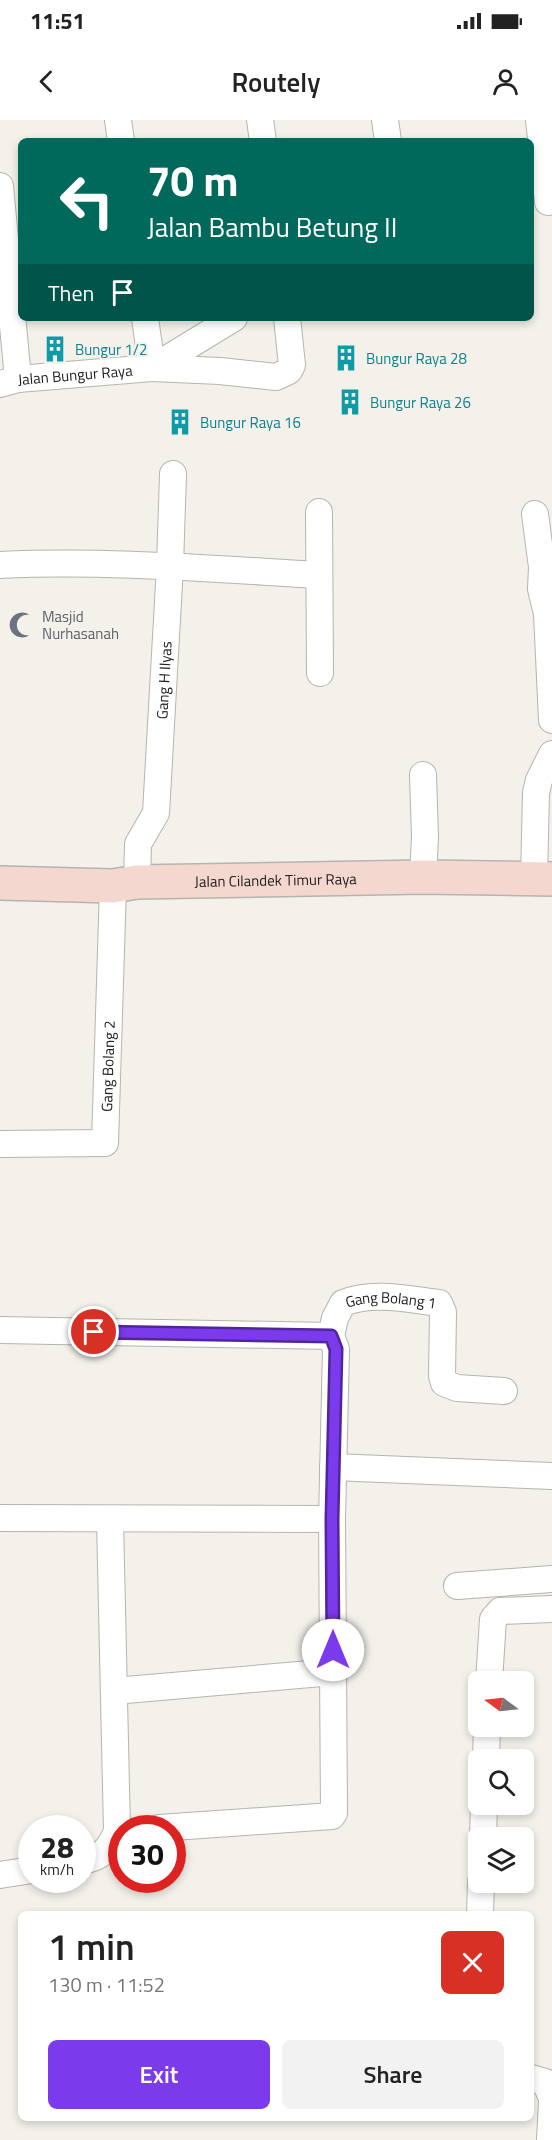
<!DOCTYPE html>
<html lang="en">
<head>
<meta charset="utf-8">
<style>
	body { margin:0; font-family:"Titillium Web",sans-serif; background:#f2f2f2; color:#222; height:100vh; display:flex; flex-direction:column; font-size:22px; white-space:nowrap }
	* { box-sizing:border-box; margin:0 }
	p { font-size:20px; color:#767676 }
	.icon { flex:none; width:33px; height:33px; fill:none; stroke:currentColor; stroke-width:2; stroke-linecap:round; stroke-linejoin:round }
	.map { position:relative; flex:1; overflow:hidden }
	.side { position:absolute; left:18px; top:1791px; width:516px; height:210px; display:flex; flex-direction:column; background:#fff; border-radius:9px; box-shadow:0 3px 9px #0003 }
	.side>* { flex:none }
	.banner { position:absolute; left:18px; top:18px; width:516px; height:183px; border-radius:9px; box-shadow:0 3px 9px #0003; background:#00695c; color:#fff; overflow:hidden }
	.needle { width:39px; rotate:285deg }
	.buttons { position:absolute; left:468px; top:1551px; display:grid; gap:12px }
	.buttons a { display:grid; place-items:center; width:66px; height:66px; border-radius:9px; background:#fff; box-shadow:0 3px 9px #0003; font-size:30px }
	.speed { position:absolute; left:18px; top:1695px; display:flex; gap:12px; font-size:30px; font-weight:700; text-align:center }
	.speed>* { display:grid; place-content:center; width:78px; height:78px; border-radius:50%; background:#fff; box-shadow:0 3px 9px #0003; line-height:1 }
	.speed small { font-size:15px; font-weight:400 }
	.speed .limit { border:9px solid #d22; background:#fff; color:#111 }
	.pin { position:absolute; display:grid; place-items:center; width:51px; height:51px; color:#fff; margin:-26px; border:3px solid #fff; border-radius:50%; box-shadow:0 2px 6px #0007 }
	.me { position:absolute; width:66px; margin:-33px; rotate:0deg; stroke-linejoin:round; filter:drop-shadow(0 0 4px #0008) }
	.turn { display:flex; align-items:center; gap:21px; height:126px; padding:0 30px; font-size:27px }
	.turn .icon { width:78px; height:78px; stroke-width:2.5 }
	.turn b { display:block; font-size:42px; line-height:51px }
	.then { display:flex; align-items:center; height:57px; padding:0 30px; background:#0003; gap:12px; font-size:22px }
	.round { display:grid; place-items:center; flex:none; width:63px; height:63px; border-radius:9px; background:#f2f2f2 }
	.headline { display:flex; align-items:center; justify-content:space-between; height:102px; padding:0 30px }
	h1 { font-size:36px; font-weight:600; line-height:45px }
	.primary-button { display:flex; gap:12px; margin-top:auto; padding:12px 30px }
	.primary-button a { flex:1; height:69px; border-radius:9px; background:#7c3aed; color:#fff; font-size:24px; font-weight:600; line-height:69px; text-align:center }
	.primary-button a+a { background:#f2f2f2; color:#222 }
	.status { display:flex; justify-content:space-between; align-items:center; height:42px; padding:0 30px; background:#fff; direction:ltr }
	.status svg { height:16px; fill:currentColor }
	header { display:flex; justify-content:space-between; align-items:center; height:78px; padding:0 30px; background:#fff; font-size:27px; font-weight:600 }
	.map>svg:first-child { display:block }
</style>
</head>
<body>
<div class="status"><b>11:51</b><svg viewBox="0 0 49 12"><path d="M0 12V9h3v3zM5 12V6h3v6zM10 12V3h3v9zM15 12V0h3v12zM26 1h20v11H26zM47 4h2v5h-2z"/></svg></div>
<header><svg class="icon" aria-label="back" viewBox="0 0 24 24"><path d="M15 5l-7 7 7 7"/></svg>Routely<svg class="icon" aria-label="person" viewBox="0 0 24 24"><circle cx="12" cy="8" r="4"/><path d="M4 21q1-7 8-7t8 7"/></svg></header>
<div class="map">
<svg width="552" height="2020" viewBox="0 0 552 2020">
	<rect width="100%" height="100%" fill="#f3f1ea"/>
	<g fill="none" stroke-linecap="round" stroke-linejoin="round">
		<g stroke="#b6b4ae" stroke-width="28">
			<g id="street">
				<path d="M118 0 121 21"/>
				<path d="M260 0 263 21"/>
				<path d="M385 0 388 21"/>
				<path d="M539 0 548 82"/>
				<path d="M0 66 18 259"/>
				<path d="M145 198 152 248 220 251 276 257 289 251 292 245 287 198"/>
				<path id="s1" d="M0 264 18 259 152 248 234 198"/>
				<path d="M319 392 320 553"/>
				<path d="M535 394 542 447 541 469 547 494 552 600"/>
				<path d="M0 445C106 440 213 449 319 455"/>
				<path d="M423 757 425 717 423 655"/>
				<path d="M534 759 536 673 539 660 552 634"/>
				<path id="s2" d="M137 762 138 724 156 693 170 446 173 354"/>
				<path id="s3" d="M0 1024 105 1023 113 766"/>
				<path d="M0 1210 331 1216"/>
				<path id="s4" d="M331 1216 335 1198 343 1183C374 1171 407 1179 439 1183L443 1192 442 1256 444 1263 457 1268 504 1271"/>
				<path d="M333 1347 552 1356"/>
				<path d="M0 1398 332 1399"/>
				<path d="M457 1466 552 1459"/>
				<path d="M489 1562 493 1499 500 1491 552 1489"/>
				<path d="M114 1571 333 1552"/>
				<path d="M486 1640 487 1606"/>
				<path d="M159 1708 332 1696 334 1693 332 1399 336 1229 331 1216"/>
				<path d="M483 1718 484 1684"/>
				<path d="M82 1741C101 1738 110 1729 117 1711L110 1400"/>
				<path d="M0 1755 32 1750"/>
				<path d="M480 1794 481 1762"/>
				<path d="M531 1958 545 1962 552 1978"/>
				<path d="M550 2020 552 1982"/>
			</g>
		</g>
		<g stroke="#b6b4ae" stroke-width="36">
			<g id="secondary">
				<path id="s5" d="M0 763 113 766 137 762 423 757 552 759"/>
			</g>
		</g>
		<use href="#street" stroke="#fff" stroke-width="26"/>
		<use href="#secondary" stroke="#f4d8d0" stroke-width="33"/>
	</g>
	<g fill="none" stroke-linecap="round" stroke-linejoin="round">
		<g stroke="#51269a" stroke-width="15">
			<path id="route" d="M94 1212 331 1216 336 1229 332 1399 333 1530"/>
		</g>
		<use href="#route" stroke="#7c3aed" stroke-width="10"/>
	</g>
	<defs>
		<g id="building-bare" transform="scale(2.07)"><path d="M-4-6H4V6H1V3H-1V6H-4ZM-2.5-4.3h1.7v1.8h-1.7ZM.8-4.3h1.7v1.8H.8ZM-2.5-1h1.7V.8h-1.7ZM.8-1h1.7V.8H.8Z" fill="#0f9aa8" stroke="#f3f1ea" stroke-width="2.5" paint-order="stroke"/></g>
		<g id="mosque-bare" transform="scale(2.07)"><path d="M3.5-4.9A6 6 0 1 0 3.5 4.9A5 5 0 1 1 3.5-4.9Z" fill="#6b7280" stroke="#f3f1ea" stroke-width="2.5" paint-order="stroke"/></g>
	</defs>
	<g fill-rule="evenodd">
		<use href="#building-bare" x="55" y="229"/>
		<use href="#building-bare" x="346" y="238"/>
		<use href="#building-bare" x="350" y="282"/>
		<use href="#building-bare" x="180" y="302"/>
		<use href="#mosque-bare" x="22" y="505"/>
	</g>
	<g text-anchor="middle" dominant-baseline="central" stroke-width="4.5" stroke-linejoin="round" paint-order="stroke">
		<g font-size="15" fill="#0d838f" stroke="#f3f1ea" text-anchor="start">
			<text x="75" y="229">Bungur 1/2</text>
			<text x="366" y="238">Bungur Raya 28</text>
			<text x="370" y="282">Bungur Raya 26</text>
			<text x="200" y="302">Bungur Raya 16</text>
		</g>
		<g font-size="15" fill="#22211f" stroke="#f3f1ea">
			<text stroke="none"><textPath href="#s1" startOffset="76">Jalan Bungur Raya</textPath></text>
			<text stroke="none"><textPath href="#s2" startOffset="207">Gang H Ilyas</textPath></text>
			<text stroke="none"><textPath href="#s5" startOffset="276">Jalan Cilandek Timur Raya</textPath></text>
			<text stroke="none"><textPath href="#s3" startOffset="182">Gang Bolang 2</textPath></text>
			<text stroke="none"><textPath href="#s4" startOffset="84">Gang Bolang 1</textPath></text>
		</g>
		<g font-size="15" fill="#5b616d" stroke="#f3f1ea" text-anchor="start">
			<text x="42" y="496">Masjid<tspan x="42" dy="17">Nurhasanah</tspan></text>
		</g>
	</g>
</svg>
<div class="buttons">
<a><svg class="needle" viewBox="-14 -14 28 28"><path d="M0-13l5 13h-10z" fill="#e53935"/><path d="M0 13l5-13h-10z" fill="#767676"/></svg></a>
<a><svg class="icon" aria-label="search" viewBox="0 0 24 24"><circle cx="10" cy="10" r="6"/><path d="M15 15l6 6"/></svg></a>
<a><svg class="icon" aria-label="layers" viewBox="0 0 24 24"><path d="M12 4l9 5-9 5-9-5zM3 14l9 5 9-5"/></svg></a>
</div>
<div class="speed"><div>28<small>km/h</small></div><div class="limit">30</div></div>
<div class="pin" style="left:94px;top:1212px;background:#d93025"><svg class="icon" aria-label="arrive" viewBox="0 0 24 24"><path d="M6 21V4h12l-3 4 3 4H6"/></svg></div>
<svg class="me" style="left:333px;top:1530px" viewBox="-20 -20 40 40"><circle r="19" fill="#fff"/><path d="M0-13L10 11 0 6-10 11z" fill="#7c3aed"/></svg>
<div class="banner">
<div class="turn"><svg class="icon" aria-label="left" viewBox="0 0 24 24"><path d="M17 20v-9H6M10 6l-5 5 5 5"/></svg><div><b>70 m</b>Jalan Bambu Betung II</div></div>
<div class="then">Then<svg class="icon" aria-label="arrive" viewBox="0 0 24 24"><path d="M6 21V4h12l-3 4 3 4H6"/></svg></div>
</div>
<section class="side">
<div class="headline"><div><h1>1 min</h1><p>130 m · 11:52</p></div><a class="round" style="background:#d93025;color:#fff"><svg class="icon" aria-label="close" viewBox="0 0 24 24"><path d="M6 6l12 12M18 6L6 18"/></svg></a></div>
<div class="primary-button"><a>Exit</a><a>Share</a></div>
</section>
</div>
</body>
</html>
